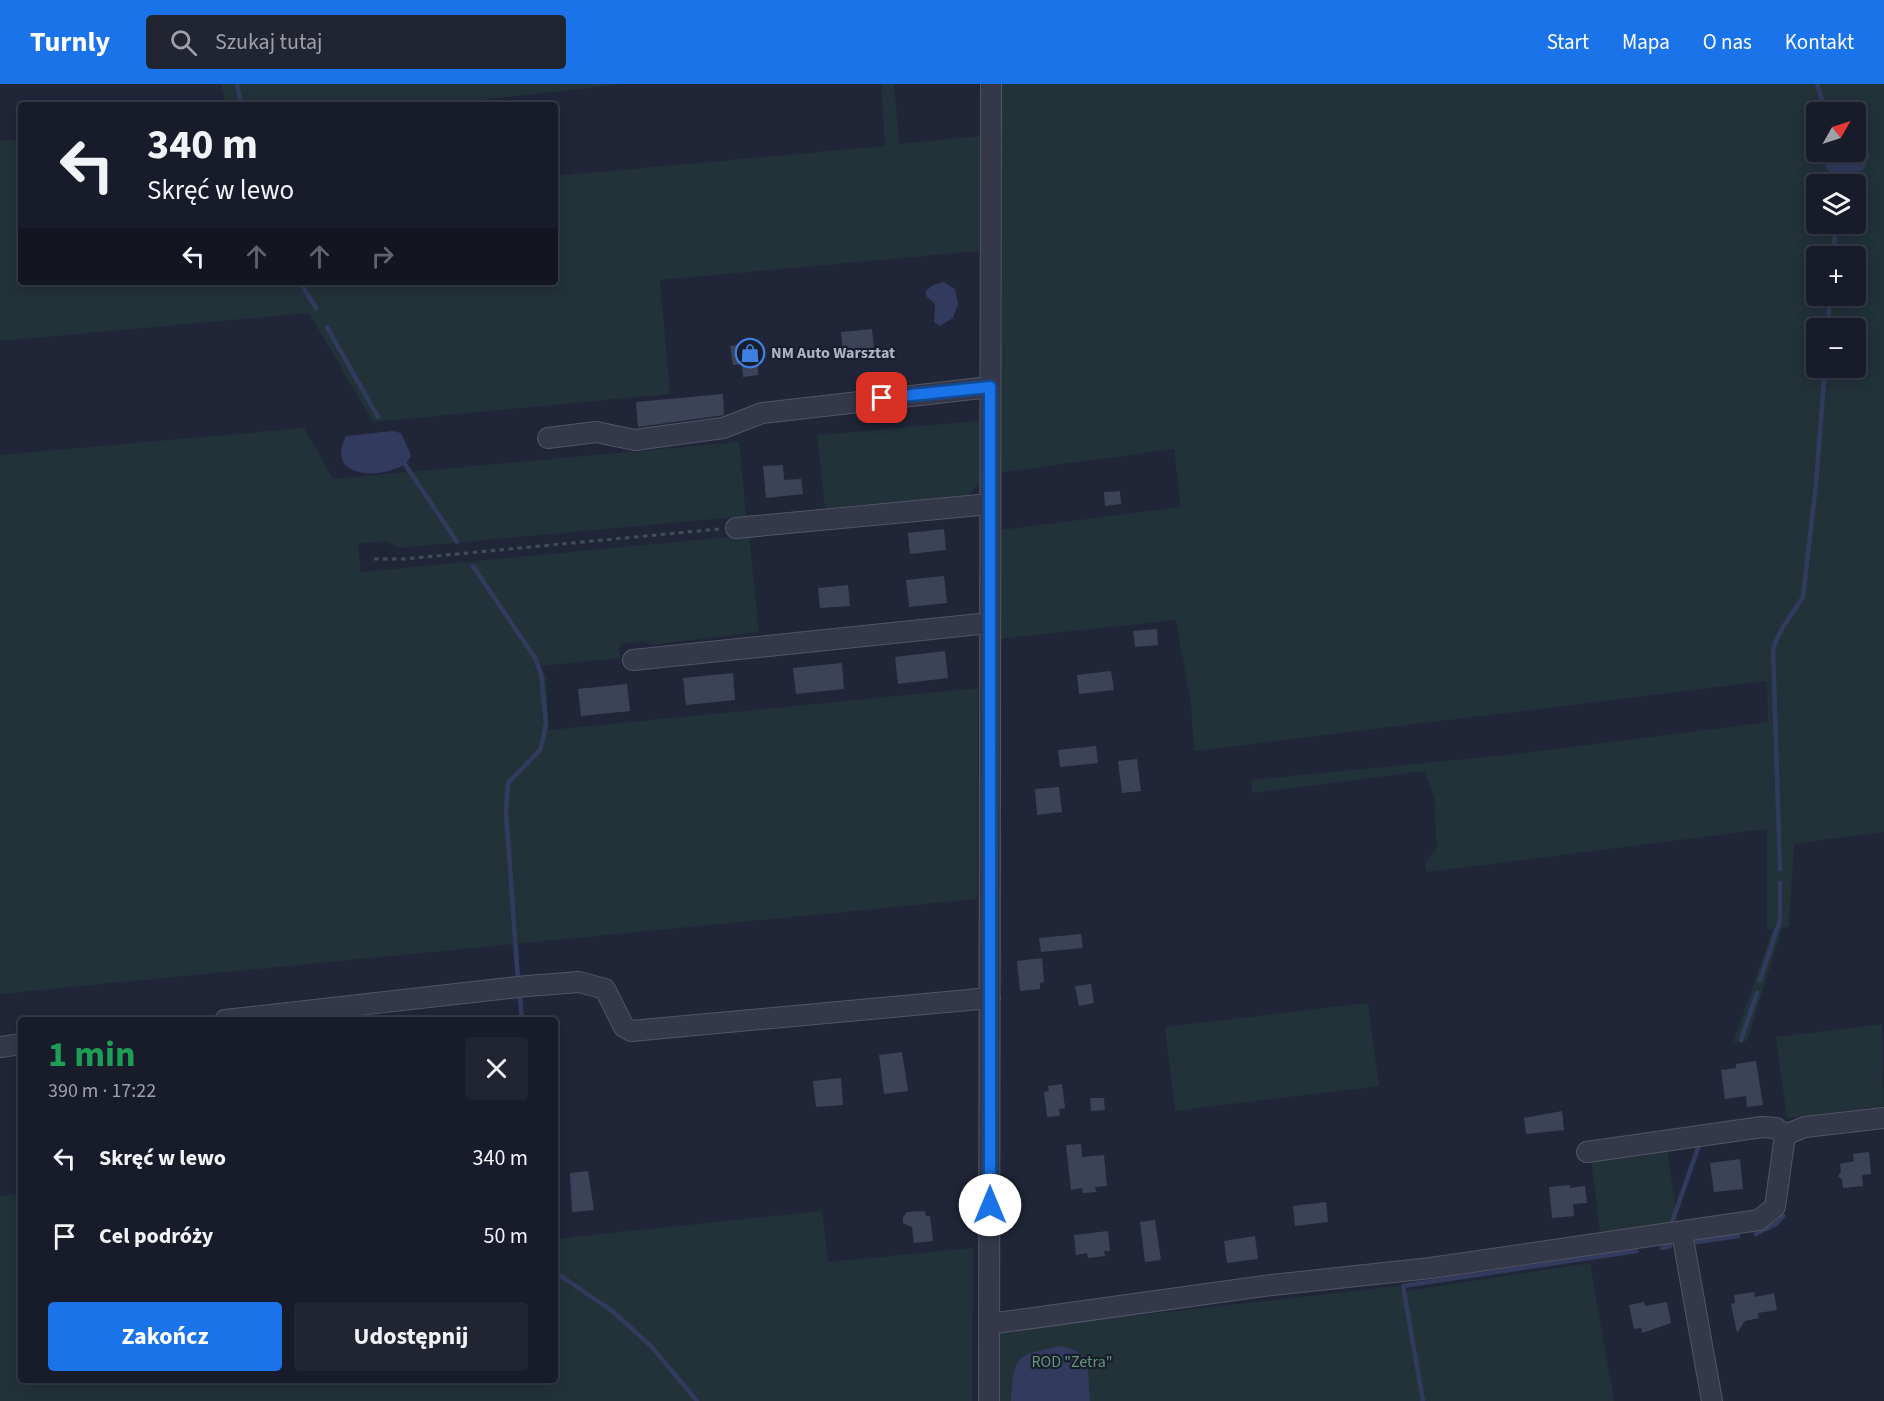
<!DOCTYPE html>
<html lang="pl">
<head>
<meta charset="utf-8">
<style>
	body { margin:0; font-family:"Source Sans 3",sans-serif; background:#212532; color:#f1f3f6; height:100vh; display:flex; flex-direction:column; font-size:22px; white-space:nowrap }
	* { box-sizing:border-box; margin:0 }
	p { font-size:20px; color:#9fa1a8 }
	.icon { flex:none; width:33px; height:33px; fill:none; stroke:currentColor; stroke-width:2; stroke-linecap:round; stroke-linejoin:round }
	.map { position:relative; flex:1; overflow:hidden }
	.side { position:absolute; left:18px; top:933px; width:540px; height:366px; display:flex; flex-direction:column; background:#181c2a; border-radius:6px; box-shadow:0 3px 15px #0003,0 0 0 2px #363a47 }
	.side>* { flex:none }
	.banner { position:absolute; left:18px; top:18px; width:540px; height:183px; border-radius:6px; box-shadow:0 3px 15px #0003,0 0 0 2px #363a47; background:#181c2a; color:#f1f3f6; overflow:hidden }
	.needle { width:39px; rotate:51deg }
	.fabs { position:absolute; left:1806px; top:18px; display:grid; gap:12px }
	.fabs a { display:grid; place-items:center; width:60px; height:60px; border-radius:6px; background:#181c2a; box-shadow:0 3px 15px #0003,0 0 0 2px #363a47; font-size:30px }
	.pin { position:absolute; display:grid; place-items:center; width:51px; height:51px; color:#fff; margin:-26px; border-radius:12px; box-shadow:0 3px 9px #0006 }
	.me { position:absolute; width:66px; margin:-33px; rotate:0deg; stroke-linejoin:round; filter:drop-shadow(0 0 4px #0008) }
	.turn { display:flex; align-items:center; gap:21px; height:126px; padding:0 30px; font-size:27px }
	.turn .icon { width:78px; height:78px; stroke-width:2.5 }
	.turn b { display:block; font-size:42px; line-height:51px }
	.lanes { display:flex; align-items:center; height:57px; padding:0 30px; background:#0003; justify-content:center; gap:30px; direction:ltr }
	.lanes .off { opacity:.35 }
	.round { display:grid; place-items:center; flex:none; width:63px; height:63px; border-radius:6px; background:#212532 }
	.headline { display:flex; align-items:center; justify-content:space-between; height:102px; padding:0 30px }
	h1 { font-size:36px; font-weight:700; line-height:45px; color:#1e9e55 }
	.action { display:flex; gap:12px; margin-top:auto; padding:12px 30px }
	.action a { flex:1; height:69px; border-radius:6px; background:#1a73e8; color:#fff; font-size:24px; font-weight:700; line-height:69px; text-align:center }
	.action a+a { background:#212532; color:#f1f3f6 }
	ul { padding:0; list-style:none }
	li { display:flex; align-items:center; gap:18px; height:78px; padding:0 30px }
	li div { flex:1 }
	li b { display:block; font-size:22px }
	li em { font-style:normal }
	header { display:flex; align-items:center; gap:36px; box-sizing:border-box; height:84px; padding:0 30px; background:#1a73e8; color:#fff }
	header strong { font-size:28px }
	nav { display:flex; gap:33px; margin-inline-start:auto; font-size:21px }
	.search { width:420px; height:54px; background:#212532; display:flex; align-items:center; gap:15px; box-sizing:border-box; padding:0 21px; border-radius:6px; color:#9fa1a8; font-size:22px }
	.map>svg:first-child { display:block }
</style>
</head>
<body>
<header>
<strong>Turnly</strong>
<div class="search"><svg class="icon" aria-label="search" viewBox="0 0 24 24"><circle cx="10" cy="10" r="6"/><path d="M15 15l6 6"/></svg>Szukaj tutaj</div>
<nav><a>Start</a><a>Mapa</a><a>O nas</a><a>Kontakt</a></nav>
</header>
<div class="map">
<svg width="1884" height="1317" viewBox="0 0 1884 1317">
	<rect width="100%" height="100%" fill="#202638"/>
	<path fill="#223239" fill-rule="evenodd" d="M221 0H624L435 21H247L226 20Z
		M881 0H894L899 60 980 52 979 167 660 196 670 310 373 338 309 229 0 257V57L21 55V198H555V92L885 62Z
		M1001 0H1884V748L1794 760 1789 842 1782 844 1747 957 1733 959 1773 845H1767V745L1426 788 1425 778 1437 764 1434 713 1425 687 1252 709 1251 696 1516 670 1768 638 1767 597 1194 667 1191 620 1176 536 998 555 1001 446 1181 423 1174 365 998 389 1002 219ZM1816 28H1856V36L1866 45 1869 73 1824 81 1822 68H1816ZM1816 100H1856V140H1816ZM1816 172H1856V212H1816ZM1816 244H1856V284H1816Z
		M979 337 980 398 968 412 825 424 817 351Z
		M304 344 333 395 739 358 746 432 398 464 387 457 358 460 361 488 749 451 759 548 649 561 646 557 622 560 618 565 621 574 540 582 546 592 549 646 978 604 977 815 0 910V371Z
		M1368 919 1379 1002 1175 1027 1165 943Z
		M1882 940 1884 1022 1787 1034 1776 953Z
		M1667 1066 1678 1138 1600 1148 1591 1076Z
		M21 1110V1296H555V1155L822 1127 828 1178 973 1164 972 1317H0V1112Z
		M1590 1179 1614 1317H997V1247L1399 1202 1401 1208Z"/>
	<path fill="#323b5e" d="M1856 36 1866 45 1869 73 1863 86C1839 93 1826 98 1822 68H1856Z
		M944 198 955 205 958 220 953 234 940 242 934 238 935 220 926 212V207L933 201Z
		M392 347 401 349 411 371C406 394 320 403 346 352Z
		M1062 1262C1094 1269 1087 1289 1090 1317H1011C1013 1269 1018 1271 1062 1262Z"/>
	<g fill="none" stroke-linecap="round" stroke-linejoin="round">
		<path stroke="#323b5e" stroke-width="4.5" d="M237 0 241 21
			M1817 0 1822 15
			M1836 88 1838 100
			M1833 172 1836 140
			M300 198 316 224
			M327 243 378 333
			M1828 244 1830 212
			M404 379 457 458
			M473 482 535 574 541 590 546 638 544 651 540 666 508 699 506 728 518 896
			M1780 785 1773 564 1783 543 1803 513 1816 400 1825 284
			M1760 896 1780 836V799
			M520 914 522 936
			M1741 956 1757 909
			M1672 1138 1698 1064
			M1756 1150 1776 1140 1783 1132
			M1697 1158 1738 1152
			M1662 1164 1670 1162
			M555 1188 611 1226 650 1261 697 1317
			M1423 1317 1403 1202 1636 1167"/>
	</g>
	<path fill="#3c4358" d="M872 245 874 266 870 267 871 274 857 276 856 267 843 268 841 248Z
		M757 259 758 291 743 293 742 280 733 281 730 262Z
		M723 310 724 331 638 343 636 318Z
		M783 381 784 396 801 395 803 410 766 414 763 382Z
		M1120 407 1121 420 1105 422 1104 408Z
		M944 445 946 466 910 470 908 449Z
		M944 492 947 519 909 523 906 496Z
		M848 501 850 522 820 524 818 504Z
		M1157 545 1158 561 1135 563 1133 547Z
		M945 567 948 594 898 600 895 573Z
		M842 579 844 605 796 610 793 584Z
		M1111 587 1114 606 1079 610 1077 591Z
		M733 589 735 616 686 621 683 594Z
		M627 600 630 627 581 632 578 605Z
		M1096 662 1098 679 1060 683 1058 666Z
		M1137 675 1141 707 1122 709 1118 677Z
		M1059 703 1062 728 1037 731 1035 705Z
		M1081 850 1083 864 1041 868 1039 854Z
		M1042 874 1044 898 1040 899V905L1020 907 1017 877Z
		M1091 900 1094 919 1079 922 1075 902Z
		M902 968 908 1007 884 1010 879 971Z
		M1756 977 1763 1021 1747 1023 1746 1012 1725 1015 1721 986 1736 984V980Z
		M841 994 843 1021 816 1023 813 997Z
		M1062 1000 1065 1024 1059 1025 1060 1032 1047 1033 1044 1008 1049 1007 1048 1002Z
		M1090 1014H1104L1105 1026 1091 1027Z
		M1562 1027 1564 1046 1526 1050 1524 1034Z
		M1081 1060 1082 1073 1104 1071 1107 1102 1095 1103 1096 1108 1083 1109 1082 1104 1071 1106 1066 1061Z
		M1869 1068 1871 1090 1862 1091 1863 1102 1843 1104 1842 1096 1838 1092 1841 1088 1840 1080 1854 1077 1853 1070Z
		M1740 1075 1743 1105 1714 1108 1710 1079Z
		M588 1087 594 1126 572 1128 570 1089Z
		M1570 1101V1104L1585 1102 1587 1119 1573 1120 1574 1132 1552 1134 1549 1103Z
		M1326 1118 1328 1138 1295 1142 1293 1122Z
		M925 1127 926 1132H930L933 1157 914 1159 912 1143 903 1139V1133L907 1128Z
		M1155 1136 1161 1176 1145 1178 1140 1138Z
		M1108 1147 1110 1167H1104L1105 1172 1088 1174 1087 1169 1076 1171 1074 1151Z
		M1255 1152 1258 1175 1227 1179 1224 1157Z
		M1754 1208 1755 1213 1774 1209 1777 1226 1758 1229 1759 1234 1745 1237 1737 1249 1731 1220 1735 1219 1734 1211Z
		M1644 1218 1645 1222 1667 1218 1671 1239 1642 1249 1641 1244 1634 1245 1629 1221Z"/>
	<g fill="none" stroke-linecap="round" stroke-linejoin="round">
		<g stroke="#515566" stroke-width="22">
			<path id="minor" d="M548 354 596 348 635 356 723 344 762 329 990 303
				M736 444 990 420
				M633 576 989 539
				M225 936 527 902 579 898 605 905 624 943 631 947 990 914
				M0 963 21 960
				M1785 1051 1805 1043 1884 1034
				M1682 1149 1712 1317
				M989 1240 1272 1201 1431 1184 1759 1136 1775 1123 1785 1051 1776 1044 1762 1043 1587 1068
				M989 1317 991 0"/>
		</g>
		<path stroke="#404f57" stroke-width="3" stroke-dasharray="4.5 4.5" stroke-linecap="butt" d="M374 475H404L719 445"/>
		<use href="#minor" stroke="#343849" stroke-width="20"/>
	</g>
	<g fill="none" stroke-linecap="round" stroke-linejoin="round">
		<g stroke="#114b97" stroke-width="15">
			<path id="route" d="M882 314 990 303V1121"/>
		</g>
		<use href="#route" stroke="#1a73e8" stroke-width="10"/>
	</g>
	<defs>
		<g id="shop-ring" transform="scale(1.5)"><circle r="9.5" fill="#191e2d" stroke="#3f7fe0" stroke-width="1.5"/><path d="M-5-2.5h2.3a2.7 3.5 0 0 1 5.4 0H5L5.5 6h-11ZM-1.5-2.5h3a1.5 2.3 0 0 0-3 0Z" fill="#3f7fe0"/></g>
	</defs>
	<g fill-rule="evenodd">
		<use href="#shop-ring" x="750" y="269"/>
	</g>
	<g text-anchor="middle" dominant-baseline="central" stroke-width="4.5" stroke-linejoin="round" paint-order="stroke">
		<g font-size="16" font-weight="bold" fill="#aeb2c5" stroke="#191e2d" text-anchor="start">
			<text x="771" y="269">NM Auto Warsztat</text>
		</g>
		<g font-size="16" fill="#65967a" stroke="#191e2d">
			<text x="1072" y="1278">ROD "Zetra"</text>
		</g>
	</g>
</svg>
<div class="fabs">
<a><svg class="needle" viewBox="-14 -14 28 28"><path d="M0-13l5 13h-10z" fill="#e53935"/><path d="M0 13l5-13h-10z" fill="#9fa1a8"/></svg></a>
<a><svg class="icon" aria-label="layers" viewBox="0 0 24 24"><path d="M12 4l9 5-9 5-9-5zM3 14l9 5 9-5"/></svg></a>
<a>+</a>
<a>−</a>
</div>
<div class="pin" style="left:882px;top:314px;background:#d93025"><svg class="icon" aria-label="arrive" viewBox="0 0 24 24"><path d="M6 21V4h12l-3 4 3 4H6"/></svg></div>
<svg class="me" style="left:990px;top:1121px" viewBox="-20 -20 40 40"><circle r="19" fill="#fff"/><path d="M0-13L10 11 0 6-10 11z" fill="#1a73e8"/></svg>
<div class="banner">
<div class="turn"><svg class="icon" aria-label="left" viewBox="0 0 24 24"><path d="M17 20v-9H6M10 6l-5 5 5 5"/></svg><div><b>340 m</b>Skręć w lewo</div></div>
<div class="lanes"><svg class="icon" aria-label="left" viewBox="0 0 24 24"><path d="M17 20v-9H6M10 6l-5 5 5 5"/></svg><svg class="icon off" aria-label="ahead" viewBox="0 0 24 24"><path d="M12 20V5M6 11l6-6 6 6"/></svg><svg class="icon off" aria-label="ahead" viewBox="0 0 24 24"><path d="M12 20V5M6 11l6-6 6 6"/></svg><svg class="icon off" aria-label="right" viewBox="0 0 24 24"><path d="M7 20v-9h11M14 6l5 5-5 5"/></svg></div>
</div>
<section class="side">
<div class="headline"><div><h1>1 min</h1><p>390 m · 17:22</p></div><a class="round"><svg class="icon" aria-label="close" viewBox="0 0 24 24"><path d="M6 6l12 12M18 6L6 18"/></svg></a></div>
<ul>
<li><svg class="icon" aria-label="left" viewBox="0 0 24 24"><path d="M17 20v-9H6M10 6l-5 5 5 5"/></svg><div><b>Skręć w lewo</b></div><em>340 m</em></li>
<li><svg class="icon" aria-label="arrive" viewBox="0 0 24 24"><path d="M6 21V4h12l-3 4 3 4H6"/></svg><div><b>Cel podróży</b></div><em>50 m</em></li>
</ul>
<div class="action"><a>Zakończ</a><a>Udostępnij</a></div>
</section>
</div>
</body>
</html>
